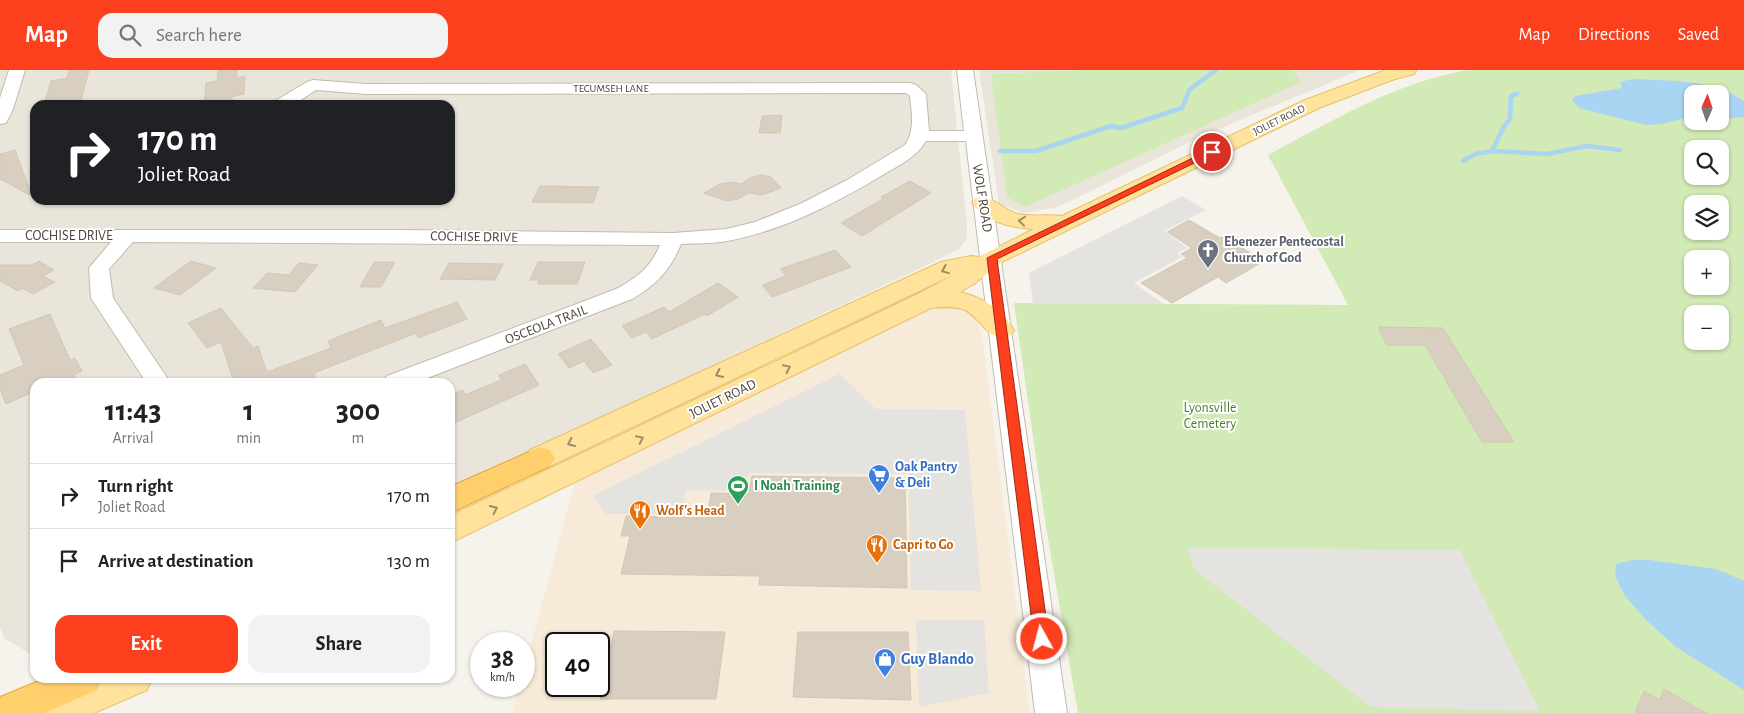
<!DOCTYPE html>
<html lang="en">
<head>
<meta charset="utf-8">
<style>
	body { margin:0; font-family:"Alegreya Sans",sans-serif; background:#f2f2f2; color:#222; height:100vh; display:flex; flex-direction:column; font-size:19px; white-space:nowrap }
	* { box-sizing:border-box; margin:0 }
	p { font-size:16px; color:#767676 }
	.icon { flex:none; width:28px; height:28px; fill:none; stroke:currentColor; stroke-width:2; stroke-linecap:round; stroke-linejoin:round }
	.map { position:relative; flex:1; overflow:hidden }
	.panel { position:absolute; left:30px; top:308px; width:425px; height:305px; display:flex; flex-direction:column; background:#fff; border-radius:15px; box-shadow:0 1px 4px #0004 }
	.panel>* { flex:none }
	.top-card { position:absolute; left:30px; top:30px; width:425px; height:105px; border-radius:15px; box-shadow:0 1px 4px #0004; background:#202124; color:#fff; overflow:hidden }
	.needle { width:32px; rotate:2deg }
	.fabs { position:absolute; left:1684px; top:15px; display:grid; gap:10px }
	.fabs a { display:grid; place-items:center; width:45px; height:45px; border-radius:10px; background:#fff; box-shadow:0 1px 4px #0004; font-size:25px }
	.speed { position:absolute; left:470px; top:562px; display:flex; gap:10px; font-size:25px; font-weight:700; text-align:center }
	.speed>* { display:grid; place-content:center; width:65px; height:65px; border-radius:50%; background:#fff; box-shadow:0 1px 4px #0004; line-height:1 }
	.speed small { font-size:12px; font-weight:400 }
	.speed .limit { border:2px solid #111; border-radius:8px; background:#fff; color:#111 }
	.pin { position:absolute; display:grid; place-items:center; width:42px; height:42px; color:#fff; margin:-21px; border:2px solid #fff; border-radius:50%; box-shadow:0 1px 5px #0007 }
	.me { position:absolute; width:55px; margin:-28px; rotate:353deg; stroke-linejoin:round; filter:drop-shadow(0 0 4px #0008) }
	.turn { display:flex; align-items:center; gap:18px; height:105px; padding:0 25px; font-size:22px }
	.turn .icon { width:65px; height:65px; stroke-width:2.5 }
	.turn b { display:block; font-size:35px; line-height:42px }
	.eta { display:flex; justify-content:space-evenly; align-items:center; height:85px; text-align:center }
	.eta b { font-size:30px; font-weight:700; line-height:35px }
	.primary-button { display:flex; gap:10px; margin-top:auto; padding:10px 25px }
	.primary-button a { flex:1; height:58px; border-radius:15px; background:#fc3f1d; color:#fff; font-size:20px; font-weight:700; line-height:58px; text-align:center }
	.primary-button a+a { background:#f2f2f2; color:#222 }
	ul { padding:0; list-style:none }
	li { display:flex; align-items:center; gap:15px; height:65px; padding:0 25px; border-top:1px solid #e0e0e0 }
	li div { flex:1 }
	li b { display:block; font-size:19px }
	li em { font-style:normal }
	header { display:flex; align-items:center; gap:30px; box-sizing:border-box; height:70px; padding:0 25px; background:#fc3f1d; color:#fff }
	header strong { font-size:24px }
	nav { display:flex; gap:28px; margin-inline-start:auto; font-size:18px }
	.search { width:350px; height:45px; background:#f2f2f2; display:flex; align-items:center; gap:12px; box-sizing:border-box; padding:0 18px; border-radius:15px; color:#767676; font-size:19px }
	.map>svg:first-child { display:block }
</style>
</head>
<body>
<header>
<strong>Map</strong>
<div class="search"><svg class="icon" aria-label="search" viewBox="0 0 24 24"><circle cx="10" cy="10" r="6"/><path d="M15 15l6 6"/></svg>Search here</div>
<nav><a>Map</a><a>Directions</a><a>Saved</a></nav>
</header>
<div class="map">
<svg width="1744" height="643" viewBox="0 0 1744 643">
	<rect width="100%" height="100%" fill="#f6f3ec"/>
	<path fill="#eae5da" fill-rule="evenodd" d="M0 0H951L967 155V168L960 178 940 189 450 418V312H35V587L4 568 0 557ZM35 35H450V130H35Z
		M979 0H1360L1200 67 1058 137 1024 143 999 134Z"/>
	<path fill="#f7ead8" fill-rule="evenodd" d="M953 234 972 245 982 264 1030 643H512L519 616H524V600L576 408 910 246ZM556 574H599V616H556Z"/>
	<path fill="#d2eab5" fill-rule="evenodd" d="M1080 0H1293L1301 12 1025 137 1007 127 991 4Z
		M1468 0H1744V643H1078L1046 457 1014 233 1348 235 1268 85C1332 51 1396 12 1468 0ZM1692 24H1720V51H1692ZM1692 79H1720V106H1692ZM1692 134H1720V161H1692ZM1692 189H1720V216H1692ZM1692 244H1720V271H1692Z"/>
	<path fill="#e5e3e0" d="M1182 126 1206 140 1164 161 1188 178 1177 183 1182 187 1134 213 1164 234 1033 233 1029 203Z
		M839 304 876 339 965 340 981 521 911 520 908 404 748 403 745 421 686 420 681 444H606L593 426Z
		M1187 477 1460 480 1540 641 1371 637 1194 499Z
		M916 550H984L989 623 919 637Z"/>
	<path fill="#a9d4f2" d="M1633 9C1669 11 1713 9 1744 31V47L1720 49V24H1692V50L1682 49 1662 54 1646 55 1579 38 1572 30 1575 26 1622 18 1620 12Z
		M1633 490H1649L1716 499 1744 511V620L1676 577 1646 550 1625 526 1615 506 1616 494Z"/>
	<g fill="none" stroke-linecap="round" stroke-linejoin="round">
		<path stroke="#a9d4f2" stroke-width="4.5" d="M1000 81H1036L1111 56 1121 58 1182 38 1190 19 1216 0
			M1492 81 1503 58 1510 49 1511 26 1517 24
			M1463 91 1476 84 1492 81 1547 84 1587 76 1620 80"/>
	</g>
	<path fill="#d8cfc1" stroke="#d3c7b4" d="M69 0H89L80 35H44L51 11 67 8Z
		M218 0H237V8L245 6 244 24 231 27 236 35H204L206 13 217 11Z
		M782 45 780 63H759L762 46Z
		M15 80 32 126 0 109V84Z
		M761 105 771 107 781 118 762 125 749 123 738 129 726 131 704 123 720 114 731 112 741 114 750 108Z
		M910 111 931 123 862 166 841 153 883 129 881 127Z
		M540 116 599 117 593 133 532 132Z
		M1189 150 1220 168 1224 167 1264 191 1226 213 1218 207 1172 233 1141 213 1187 188 1181 184 1192 178 1167 162Z
		M835 180 851 197 772 227 762 215 786 206 780 199Z
		M39 191 54 200 43 206 55 212 33 224 22 218 18 221 0 211V195H32Z
		M191 191 216 198 180 225 154 218Z
		M374 192H395L381 217H360Z
		M538 192H585L577 214H538V210H530Z
		M299 193 318 195 295 222 253 218 267 203 289 205Z
		M449 193 503 194 495 210 440 209Z
		M718 213 738 227 707 246 705 244 652 269 646 262 632 268 622 256 664 237 669 242Z
		M457 232 467 249 418 268 416 263 314 303 317 312H234L221 272 207 278 188 253 221 238 253 278 258 276 267 302 331 278 328 271 381 250 385 258Z
		M50 244 70 290 75 288 82 301 74 305 78 312H35V321L6 334 0 319V305L24 295 9 259Z
		M1378 257 1443 258 1514 372H1482L1425 275H1387Z
		M591 269 612 295 593 303 584 291 569 298 558 284Z
		M525 294 539 315 450 355V325L463 320 465 325 501 310 499 305Z
		M752 406 905 408 907 518 759 515 760 506 621 504 630 466H621L626 446 707 448 711 423 749 424Z
		M614 561 725 562 716 629H600Z
		M798 562H908L911 630 793 627Z
		M1664 619 1706 643H1635L1644 621 1660 630Z"/>
	<g fill="none" stroke-linecap="round" stroke-linejoin="round">
		<g stroke="#c2bbae" stroke-width="2">
			<path id="minor" d="M9 0H25L13 39 6 53 0 54V28Z
				M957 0H973L1067 643H1035L966 71H926C916 88 897 96 881 106 834 134 782 161 727 171 712 174 696 173 681 174 670 201 656 215 632 229L417 312H383L387 306 616 219C637 208 651 197 660 175L133 172 109 199 113 228 170 312H146L91 228 89 198 111 172H0V160H400L673 163 726 159 755 152 802 133 847 110 905 75C915 60 912 44 910 26L906 23 366 24 316 20 293 35H273L275 31 307 12 313 10 366 14 910 13 916 15 926 24 929 61H964Z"/>
		</g>
		<g stroke="#e6c16a" stroke-width="2">
			<path id="major" d="M1386 0H1416L1414 4 1392 10 1319 38 1000 193 974 214 960 222C984 228 1001 239 1014 260L1010 266C986 273 983 248 963 239 953 236 941 237 931 238L450 473V446L918 224 957 203 550 396 540 399 530 396 525 388 530 380 941 192 971 186 978 187 1034 159C1012 158 985 152 972 133L975 128C993 124 1002 140 1018 144 1032 147 1047 144 1062 146L1305 30Z
				M95 608H152L147 620 94 643H36L41 631Z"/>
		</g>
		<g stroke="#e0a43c" stroke-width="2">
			<path id="highway" d="M540 377 550 380 555 388 550 396 450 443V417Z
				M46 608H102L97 620 45 643H0V627Z"/>
		</g>
		<use href="#minor" fill="#fff" fill-rule="evenodd"/>
		<use href="#major" fill="#ffe39c" fill-rule="evenodd"/>
		<use href="#highway" fill="#ffcf6e" fill-rule="evenodd"/>
	</g>
	<defs><path id="oneway-chevron" d="M-2-3.5L2.5 0L-2 3.5" fill="none" stroke-width="1.6" stroke-linecap="round" stroke-linejoin="round" transform="scale(1.25)"/></defs>
	<g stroke="#9c8c66">
		<use href="#oneway-chevron" transform="translate(1022 151) rotate(-174)"/>
		<use href="#oneway-chevron" transform="translate(945 200) rotate(158)"/>
		<use href="#oneway-chevron" transform="translate(787 298) rotate(-26)"/>
		<use href="#oneway-chevron" transform="translate(719 304) rotate(155)"/>
		<use href="#oneway-chevron" transform="translate(640 369) rotate(-26)"/>
		<use href="#oneway-chevron" transform="translate(571 373) rotate(155)"/>
		<use href="#oneway-chevron" transform="translate(494 439) rotate(-25)"/>
	</g>
	<path fill="#fc3f1d" stroke="#a42913" d="M1209 80 1217 82 997 189 1049 569 1047 573 1042 575 1036 573 1034 569 987 188Z"/>
	<defs>
		<g id="church-pin" transform="scale(1.125)"><path d="M0 17L-7.5 6A9.5 9.5 0 1 1 7.5 6Z" fill="#6b7280" stroke="#fff"/><path d="M-1.2-6h2.4v3.5h3.3v2.4h-3.3V6h-2.4V-.1h-3.3v-2.4h3.3Z" fill="#fff"/></g>
		<g id="supermarket-pin" transform="scale(1.125)"><path d="M0 17L-7.5 6A9.5 9.5 0 1 1 7.5 6Z" fill="#3f7fe0" stroke="#fff"/><path d="M-6-5.5h2.5l.6 2H6L4.5 2H-2.5L-4.4-4H-6ZM-1.5 3.2a1.3 1.3 0 1 0 .1 0ZM3 3.2a1.3 1.3 0 1 0 .1 0Z" fill="#fff"/></g>
		<g id="stadium-pin" transform="scale(1.125)"><path d="M0 17L-7.5 6A9.5 9.5 0 1 1 7.5 6Z" fill="#2e9e5b" stroke="#fff"/><path d="M0-5a6.5 5 0 1 0 0 10a6.5 5 0 1 0 0-10ZM-3.5-1.8h7v3.6h-7Z" fill="#fff"/></g>
		<g id="restaurant-pin" transform="scale(1.125)"><path d="M0 17L-7.5 6A9.5 9.5 0 1 1 7.5 6Z" fill="#e8710a" stroke="#fff"/><path d="M-5-6h1v4h1v-4h1v4h1v-4h1v5L-1.5 .5V6h-2V.5L-5-1ZM5-6V6H3V1.5H1.5Q1.5-4 5-6Z" fill="#fff"/></g>
		<g id="shop-pin" transform="scale(1.125)"><path d="M0 17L-7.5 6A9.5 9.5 0 1 1 7.5 6Z" fill="#3f7fe0" stroke="#fff"/><path d="M-5-2.5h2.3a2.7 3.5 0 0 1 5.4 0H5L5.5 6h-11ZM-1.5-2.5h3a1.5 2.3 0 0 0-3 0Z" fill="#fff"/></g>
	</defs>
	<g fill-rule="evenodd">
		<use href="#church-pin" x="1208" y="180"/>
		<use href="#supermarket-pin" x="879" y="405"/>
		<use href="#stadium-pin" x="738" y="416"/>
		<use href="#restaurant-pin" x="640" y="441"/>
		<use href="#restaurant-pin" x="877" y="475"/>
		<use href="#shop-pin" x="885" y="589"/>
	</g>
	<g text-anchor="middle" dominant-baseline="central" stroke-width="4" stroke-linejoin="round" paint-order="stroke">
		<g font-size="11" fill="#4b4439" stroke="#fff">
			<text x="611" y="18">TECUMSEH LANE</text>
			<text transform="translate(1279 50) rotate(-26)">JOLIET ROAD</text>
		</g>
		<g font-size="14" fill="#4b4439" stroke="#fff">
			<text transform="translate(982 128) rotate(81)">WOLF ROAD</text>
			<text x="69" y="166">COCHISE DRIVE</text>
			<text transform="translate(474 167) rotate(1)">COCHISE DRIVE</text>
			<text transform="translate(546 255) rotate(-21)">OSCEOLA TRAIL</text>
			<text transform="translate(723 329) rotate(-26)">JOLIET ROAD</text>
		</g>
		<g font-size="14" font-weight="bold" fill="#5b616d" stroke="#fff" text-anchor="start">
			<text x="1224" y="172">Ebenezer Pentecostal<tspan x="1224" dy="16">Church of God</tspan></text>
		</g>
		<g font-size="14" fill="#4a7f2a" stroke="#fff">
			<text x="1210" y="338">Lyonsville<tspan x="1210" dy="16">Cemetery</tspan></text>
		</g>
		<g font-size="14" font-weight="bold" fill="#366cbe" stroke="#fff" text-anchor="start">
			<text x="895" y="397">Oak Pantry<tspan x="895" dy="16">&amp; Deli</tspan></text>
		</g>
		<g font-size="14" font-weight="bold" fill="#27864d" stroke="#fff" text-anchor="start">
			<text x="754" y="416">I Noah Training</text>
		</g>
		<g font-size="14" font-weight="bold" fill="#c56008" stroke="#fff" text-anchor="start">
			<text x="656" y="441">Wolf's Head</text>
			<text x="893" y="475">Capri to Go</text>
		</g>
		<g font-size="16" font-weight="bold" fill="#366cbe" stroke="#fff" text-anchor="start">
			<text x="901" y="589">Guy Blando</text>
		</g>
	</g>
</svg>
<div class="fabs">
<a><svg class="needle" viewBox="-14 -14 28 28"><path d="M0-13l5 13h-10z" fill="#e53935"/><path d="M0 13l5-13h-10z" fill="#767676"/></svg></a>
<a><svg class="icon" aria-label="search" viewBox="0 0 24 24"><circle cx="10" cy="10" r="6"/><path d="M15 15l6 6"/></svg></a>
<a><svg class="icon" aria-label="layers" viewBox="0 0 24 24"><path d="M12 4l9 5-9 5-9-5zM3 14l9 5 9-5"/></svg></a>
<a>+</a>
<a>−</a>
</div>
<div class="speed"><div>38<small>km/h</small></div><div class="limit">40</div></div>
<div class="pin" style="left:1212px;top:82px;background:#d93025"><svg class="icon" aria-label="arrive" viewBox="0 0 24 24"><path d="M6 21V4h12l-3 4 3 4H6"/></svg></div>
<svg class="me" style="left:1042px;top:569px" viewBox="-20 -20 40 40"><circle r="17" fill="#fc3f1d" stroke="#fff" stroke-width="3"/><path d="M0-11L8 9 0 5-8 9z" fill="#fff"/></svg>
<div class="top-card">
<div class="turn"><svg class="icon" aria-label="right" viewBox="0 0 24 24"><path d="M7 20v-9h11M14 6l5 5-5 5"/></svg><div><b>170 m</b>Joliet Road</div></div>
</div>
<section class="panel">
<div class="eta">
<div><b>11:43</b><p>Arrival</p></div>
<div><b>1</b><p>min</p></div>
<div><b>300</b><p>m</p></div>
</div>
<ul>
<li><svg class="icon" aria-label="right" viewBox="0 0 24 24"><path d="M7 20v-9h11M14 6l5 5-5 5"/></svg><div><b>Turn right</b><p>Joliet Road</p></div><em>170 m</em></li>
<li><svg class="icon" aria-label="arrive" viewBox="0 0 24 24"><path d="M6 21V4h12l-3 4 3 4H6"/></svg><div><b>Arrive at destination</b></div><em>130 m</em></li>
</ul>
<div class="primary-button"><a>Exit</a><a>Share</a></div>
</section>
</div>
</body>
</html>
